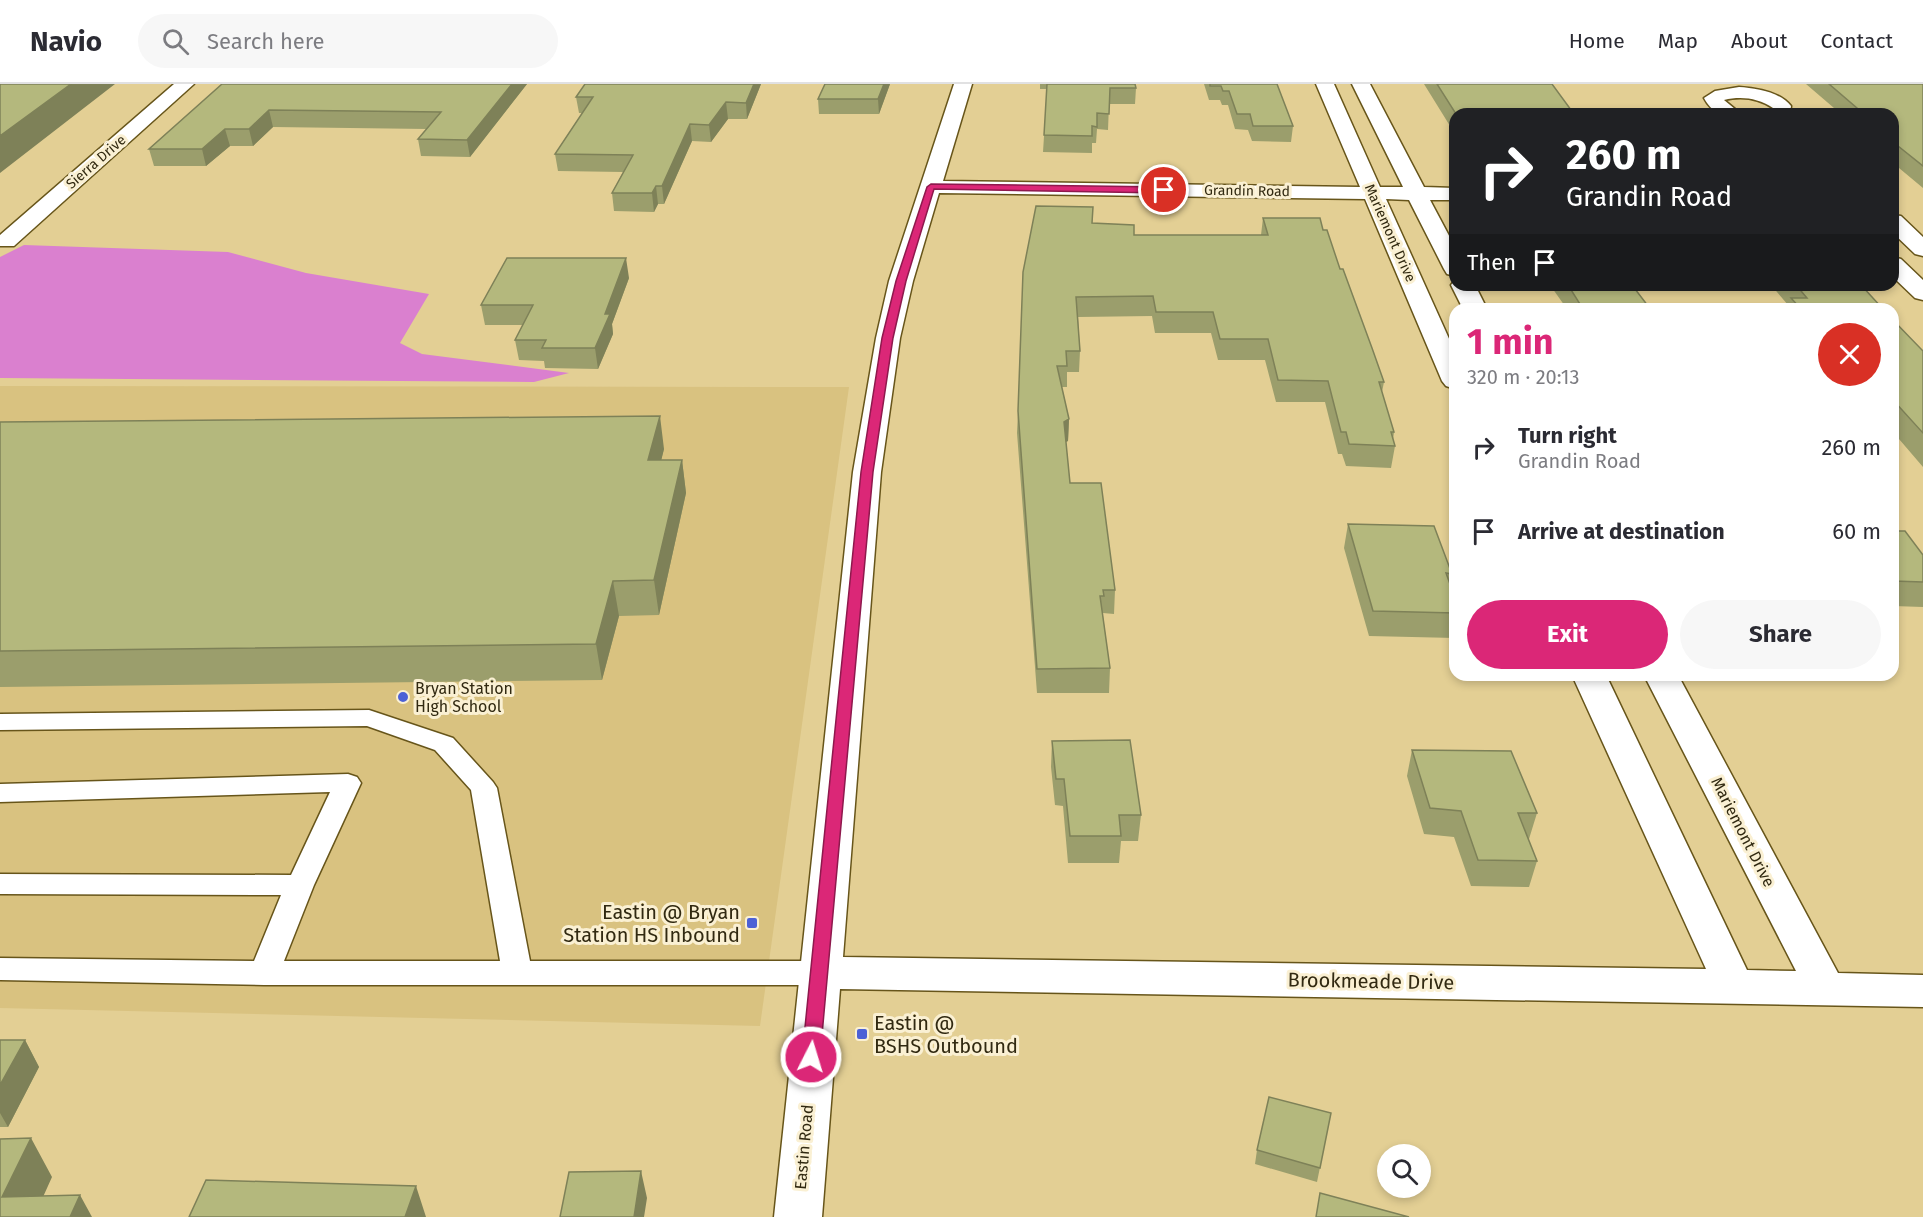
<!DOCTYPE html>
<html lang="en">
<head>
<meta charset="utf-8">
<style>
	body { margin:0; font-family:"Fira Sans",sans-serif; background:#f7f7f7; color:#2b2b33; height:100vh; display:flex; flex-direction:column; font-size:22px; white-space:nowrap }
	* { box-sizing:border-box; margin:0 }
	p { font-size:20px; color:#7c7c81 }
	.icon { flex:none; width:33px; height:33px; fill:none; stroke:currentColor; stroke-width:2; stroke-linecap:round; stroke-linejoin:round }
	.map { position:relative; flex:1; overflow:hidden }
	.details { position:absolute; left:1449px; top:219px; width:450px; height:378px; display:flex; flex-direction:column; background:#fff; border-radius:18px; box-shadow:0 3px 9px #0003 }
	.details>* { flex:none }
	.hud { position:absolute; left:1449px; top:24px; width:450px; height:183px; border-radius:18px; box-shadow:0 3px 9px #0003; background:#202124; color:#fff; overflow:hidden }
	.buttons { position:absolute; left:1377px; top:1060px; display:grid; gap:12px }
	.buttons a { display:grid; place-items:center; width:54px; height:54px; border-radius:50%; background:#fff; box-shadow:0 3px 9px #0003; font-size:30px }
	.pin { position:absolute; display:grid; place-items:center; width:51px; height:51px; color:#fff; margin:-26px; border:3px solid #fff; border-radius:50%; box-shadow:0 2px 6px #0007 }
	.me { position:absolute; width:66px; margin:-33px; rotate:5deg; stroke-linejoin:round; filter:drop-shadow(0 0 4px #0008) }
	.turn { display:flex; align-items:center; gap:21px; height:126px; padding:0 18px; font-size:27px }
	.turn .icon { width:78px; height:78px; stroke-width:2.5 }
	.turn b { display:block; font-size:42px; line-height:51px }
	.then { display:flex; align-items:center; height:57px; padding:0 18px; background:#0003; gap:12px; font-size:22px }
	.round { display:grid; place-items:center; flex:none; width:63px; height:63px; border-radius:32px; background:#f7f7f7 }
	.summary { display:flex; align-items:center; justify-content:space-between; height:102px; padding:0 18px }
	h1 { font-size:36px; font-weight:700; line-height:45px; color:#db2777 }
	.action { display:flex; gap:12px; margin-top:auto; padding:12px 18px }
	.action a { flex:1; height:69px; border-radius:36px; background:#db2777; color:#fff; font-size:24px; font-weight:700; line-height:69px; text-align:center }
	.action a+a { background:#f7f7f7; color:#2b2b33 }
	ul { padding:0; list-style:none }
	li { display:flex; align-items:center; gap:18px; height:84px; padding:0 18px }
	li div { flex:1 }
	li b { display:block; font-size:22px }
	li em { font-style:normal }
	header { display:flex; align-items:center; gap:36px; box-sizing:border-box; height:84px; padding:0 30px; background:#fff; border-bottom:2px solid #e1e1e2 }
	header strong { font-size:28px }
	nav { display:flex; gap:33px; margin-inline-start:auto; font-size:21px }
	.search { width:420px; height:54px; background:#f7f7f7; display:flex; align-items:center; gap:15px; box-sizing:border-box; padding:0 21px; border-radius:33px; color:#7c7c81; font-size:22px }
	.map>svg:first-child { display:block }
</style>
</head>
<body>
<header>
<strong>Navio</strong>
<div class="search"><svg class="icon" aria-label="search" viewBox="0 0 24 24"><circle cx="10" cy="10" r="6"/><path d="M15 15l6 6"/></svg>Search here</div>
<nav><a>Home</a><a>Map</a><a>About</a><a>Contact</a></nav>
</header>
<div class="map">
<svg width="1923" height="1133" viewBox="0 0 1923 1133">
	<rect width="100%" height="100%" fill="#e3cf94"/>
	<path fill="#d9c280" d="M0 302 849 303 760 942 0 924Z"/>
	<path fill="#da80cf" d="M24 161 228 168 306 189 429 210 400 259 422 270 569 289 534 298 0 294V173Z"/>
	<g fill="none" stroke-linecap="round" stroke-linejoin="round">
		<g stroke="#67551a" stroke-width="3">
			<path id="service" d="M369 626 453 654 493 698 497 704 530 877H819L830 881 834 889 830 897 819 901H264L0 896V874L254 877 281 811 0 810V790L291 791 330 708 0 718V700L348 690 357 693 361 699 314 801 284 877H500L471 706 435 666 367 642 0 646V630Z"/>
		</g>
		<g stroke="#67551a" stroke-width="3">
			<path id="minor" d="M174 0H194L14 162H0V151Z
				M954 0H972L943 97 1360 103 1316 0H1334L1380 103H1403L1352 0H1370L1424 103 1455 104V116H1430L1455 163V192L1447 190 1444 185 1409 116 1386 115 1455 268V305L1446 302 1442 297 1365 115 939 109 913 197 900 254 881 388 843 873 1706 885 1572 591H1606L1747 886 1796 887 1644 591H1678L1838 889 1923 891V923L840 905 822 1133H774L853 388 876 254 889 197Z
				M1739 3C1756 4 1780 8 1791 22L1790 30H1772L1773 24C1758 14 1741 12 1724 16L1741 30C1723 30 1713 31 1704 14L1715 7Z
				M1893 131 1901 132 1923 153V172L1915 170 1893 149Z
				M1893 173 1901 175 1923 196V216L1915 214 1893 193Z
				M1455 196V201H1475L1487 225H1463L1451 201Z"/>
		</g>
		<use href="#service" fill="#fff" fill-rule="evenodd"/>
		<use href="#minor" fill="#fff" fill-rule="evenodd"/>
	</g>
	<path fill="#9b9e6c" d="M222 0H527L470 73 421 72 418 55 427 45 273 43 253 62H230L206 82H154L149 65Z
		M761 0 747 35H728L711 58 692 57 664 120H658L654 128 614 127 612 109 623 88 558 87 555 70 582 29H579L576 13Z
		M890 0 879 30H819L818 15Z
		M1040 0H1135L1136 4 1135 20H1109L1108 46 1097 45 1096 59H1092V69L1043 68 1047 5H1040Z
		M1204 0H1277L1293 42 1291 58 1252 57 1248 46 1235 45 1228 21H1222L1220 16H1209Z
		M1424 0H1552L1574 30H1455V50Z
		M1806 0H1923V104L1893 79V30H1841Z
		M1093 123 1092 139 1134 151H1261L1263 134 1323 146 1384 298 1382 308 1394 348 1393 356 1395 362 1391 384 1346 382 1342 370H1338L1325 318H1276L1265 276H1218L1211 249H1155L1152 232 1078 233 1080 267 1079 288H1067V303H1062L1069 335 1068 357 1066 358 1070 399 1115 506 1114 530 1103 529V532L1110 584 1109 609H1037L1017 349 1018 327Z
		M629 194 612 240 613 250 598 285 545 284 544 277 519 276 515 256 523 241H485L481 221Z
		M1550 201H1632L1648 222 1669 225H1567Z
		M1771 201H1861L1883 225H1787L1788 221Z
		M1893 236 1923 267V383L1893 348Z
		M0 338 664 365 661 376H682L686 409 659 531 619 532 602 596 0 603Z
		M1348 440 1452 490 1450 500 1455 514V554L1369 552 1344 464Z
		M1893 447 1923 471V523L1893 522Z
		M1052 657 1141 731 1138 757H1121L1119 779H1068L1063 722 1055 721 1051 683Z
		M1412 666 1537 729 1529 755H1528L1537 777 1529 803 1471 802 1454 753 1424 750 1407 692Z
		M0 956H25L39 983 8 1043H0Z
		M1331 1029 1317 1098 1255 1080 1257 1066Z"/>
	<path fill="#7e8158" d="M71 0H115L0 89V52Z
		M512 0H527L470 73 467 56Z
		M754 0H761L747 35 746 19Z
		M884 0H890L879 30 878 15Z
		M726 18 728 35 711 58 709 41Z
		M269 26 273 43 253 62 249 45Z
		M690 40 692 57 664 120 662 102Z
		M225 45 230 62 206 82 202 65Z
		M656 102 658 120 654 128 652 109Z
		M626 174 629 194 612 240 613 250 598 285 595 264 605 230Z
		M660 332 664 365 653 410 648 376Z
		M1069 335 1068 357 1063 359 1064 338Z
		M682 376 686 409 659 531 654 496Z
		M613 497 619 532 602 596 596 560Z
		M25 956 39 983 8 1043 0 1029V1001Z
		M31 1054 52 1093 34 1133 2 1113Z
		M641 1087 647 1114 644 1133H634Z
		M416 1102 426 1133H405Z
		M80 1111 92 1133H70Z"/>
	<path fill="#b4b87d" stroke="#7e8158" stroke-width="1.5" d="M0 0H71L0 52Z
		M222 0H512L467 56 418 55 441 28 269 26 249 45H225L202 65H149Z
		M585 0H754L746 19 726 18 709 41 690 40 662 102H656L652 109H612L633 71 555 70 593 13H576Z
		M825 0H884L878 15H818Z
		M1047 0H1135L1136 4H1110L1109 30 1097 29V43L1092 42V52L1044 51Z
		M1210 0H1277L1293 42H1253L1250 30H1237L1229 7H1223L1221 2H1210Z
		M1437 0H1552L1574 30H1456Z
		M1829 0H1923V82L1893 58V30H1864Z
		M1036 122 1093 123 1092 139 1134 141V151H1268L1263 134H1320L1323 146H1327L1340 185H1343L1372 264 1384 298H1379L1394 348H1391L1395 362 1349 360 1346 348H1341L1328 297 1278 296 1268 255H1220L1213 228H1156L1153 212 1076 213 1080 267H1066L1067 282H1057L1069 335 1064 338 1070 399H1101L1115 506H1103L1104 512H1100L1110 584 1037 585 1018 327 1023 188Z
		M507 174H626L605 230H610L595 264H542L546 256H515L533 221H481Z
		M1568 201H1632L1648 222H1666L1669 225H1583Z
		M1796 201H1861L1883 225H1801L1791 214H1807Z
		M1893 236 1923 267V349L1893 316Z
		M660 332 648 376H682L654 496 613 497 596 560 0 567V338Z
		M1348 440 1434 442 1452 490 1446 489 1455 514V529L1373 527Z
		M1893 447H1905L1923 471V498L1893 497Z
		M1130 656 1141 731H1119L1121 752H1070L1064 695H1056L1052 657Z
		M1412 666 1511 667 1537 729H1518L1537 777 1478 776 1461 727 1430 724Z
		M0 956H25L0 1001Z
		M1269 1013 1331 1029 1320 1084 1257 1066Z
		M31 1054 2 1113 80 1111 70 1133H0V1055Z
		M641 1087 634 1133H560L569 1088Z
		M206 1096 416 1102 405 1133H189Z
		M1320 1109 1409 1133H1316Z"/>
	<path fill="#db2777" stroke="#8e194d" stroke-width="1.5" d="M931 100 1164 103 1169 106 1164 109 934 105 906 197 893 254 873 388 820 973 818 979 811 981 805 979 802 973 861 388 882 254 896 197 927 103Z"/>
	<g fill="#4c61d6" stroke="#faf0d3" stroke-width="2">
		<circle cx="403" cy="613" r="6"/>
		<rect x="746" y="833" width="12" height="12" rx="3"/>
		<rect x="856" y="944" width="12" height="12" rx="3"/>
	</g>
	<g text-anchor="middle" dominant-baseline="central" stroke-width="6" stroke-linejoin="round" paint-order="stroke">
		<g font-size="14" fill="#312911" stroke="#faf0d3">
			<text transform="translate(96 78) rotate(-41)">Sierra Drive</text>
			<text transform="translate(1247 107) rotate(1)">Grandin Road</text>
			<text transform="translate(1390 149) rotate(66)">Mariemont Drive</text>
		</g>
		<g font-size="16" fill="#312911" stroke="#faf0d3" text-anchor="start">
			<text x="415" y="604">Bryan Station<tspan x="415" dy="18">High School</tspan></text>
		</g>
		<g font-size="16" fill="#312911" stroke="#faf0d3">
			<text transform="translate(1743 748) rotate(63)">Mariemont Drive</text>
			<text transform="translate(804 1063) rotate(-85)">Eastin Road</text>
		</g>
		<g font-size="20" fill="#312911" stroke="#faf0d3" text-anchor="end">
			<text x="740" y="828">Eastin @ Bryan<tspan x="740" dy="23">Station HS Inbound</tspan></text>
			<text x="874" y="939" text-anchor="start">Eastin @<tspan x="874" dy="23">BSHS Outbound</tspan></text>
		</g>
		<g font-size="20" fill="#312911" stroke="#faf0d3">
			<text transform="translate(1371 897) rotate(1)">Brookmeade Drive</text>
		</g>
	</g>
</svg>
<div class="buttons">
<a><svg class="icon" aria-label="search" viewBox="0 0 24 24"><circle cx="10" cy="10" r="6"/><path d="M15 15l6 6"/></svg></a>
</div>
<div class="pin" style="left:1164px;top:106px;background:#d93025"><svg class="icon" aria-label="arrive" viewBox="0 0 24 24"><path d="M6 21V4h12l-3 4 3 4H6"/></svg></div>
<svg class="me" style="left:811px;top:973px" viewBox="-20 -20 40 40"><circle r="17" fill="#db2777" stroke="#fff" stroke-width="3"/><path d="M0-11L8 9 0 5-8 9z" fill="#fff"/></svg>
<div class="hud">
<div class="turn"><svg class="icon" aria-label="right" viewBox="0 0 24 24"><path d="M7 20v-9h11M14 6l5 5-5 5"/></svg><div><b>260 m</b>Grandin Road</div></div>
<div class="then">Then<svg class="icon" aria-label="arrive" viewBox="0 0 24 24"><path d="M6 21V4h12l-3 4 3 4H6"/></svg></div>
</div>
<section class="details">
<div class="summary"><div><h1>1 min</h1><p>320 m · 20:13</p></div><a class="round" style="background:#d93025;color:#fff"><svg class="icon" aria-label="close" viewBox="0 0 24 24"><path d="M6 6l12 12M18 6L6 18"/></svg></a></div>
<ul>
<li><svg class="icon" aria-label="right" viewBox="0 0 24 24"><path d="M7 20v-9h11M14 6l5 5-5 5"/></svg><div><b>Turn right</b><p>Grandin Road</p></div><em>260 m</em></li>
<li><svg class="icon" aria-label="arrive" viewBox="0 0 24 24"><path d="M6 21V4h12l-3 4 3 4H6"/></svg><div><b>Arrive at destination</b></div><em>60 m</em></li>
</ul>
<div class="action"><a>Exit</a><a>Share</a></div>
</section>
</div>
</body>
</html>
